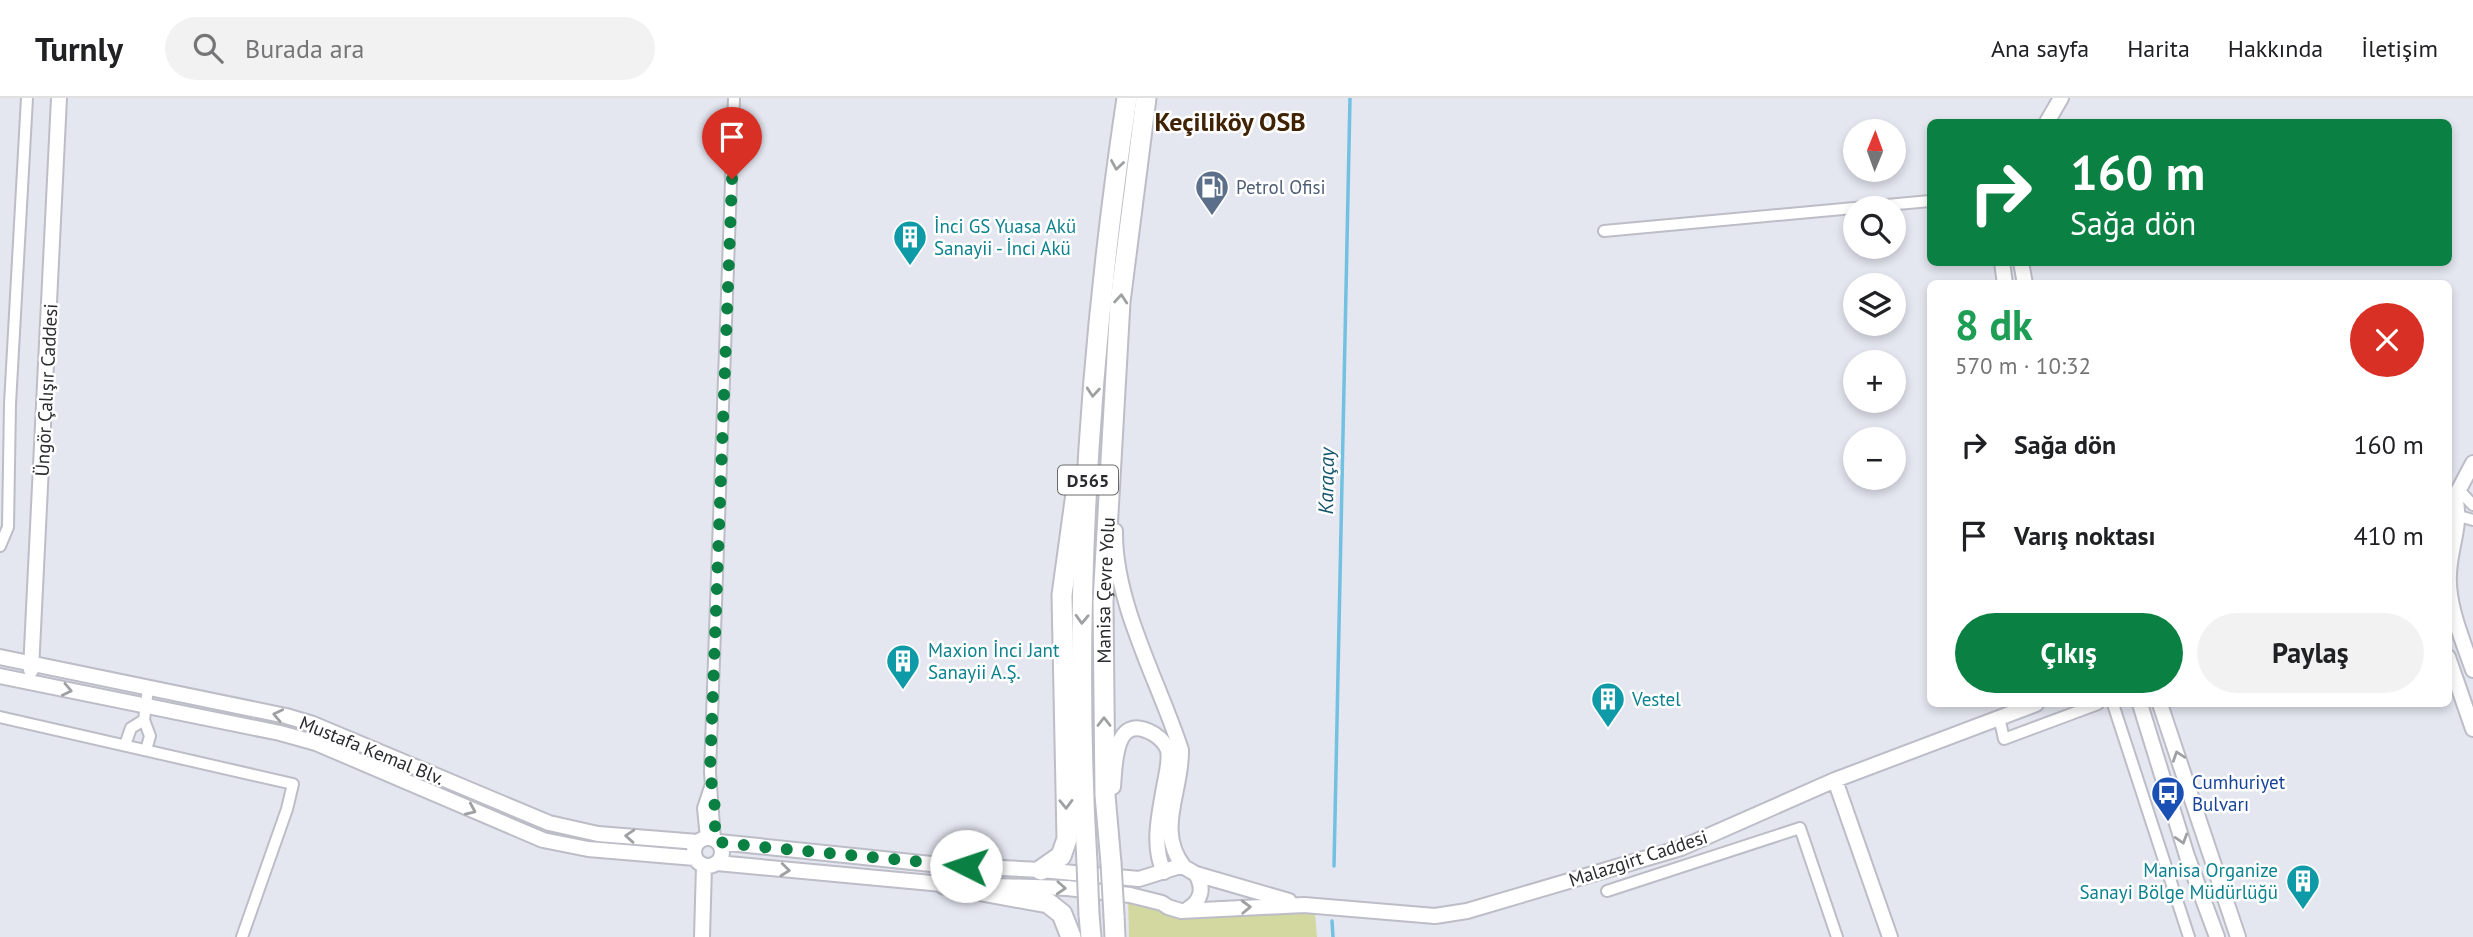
<!DOCTYPE html>
<html lang="tr">
<head>
<meta charset="utf-8">
<style>
	body { margin:0; font-family:"PT Sans",sans-serif; background:#f2f2f2; color:#202124; height:100vh; display:flex; flex-direction:column; font-size:26px; white-space:nowrap }
	* { box-sizing:border-box; margin:0 }
	p { font-size:23px; color:#757577 }
	.icon { flex:none; width:38px; height:38px; fill:none; stroke:currentColor; stroke-width:2; stroke-linecap:round; stroke-linejoin:round }
	.map { position:relative; flex:1; overflow:hidden }
	.sheet { position:absolute; left:1927px; top:182px; width:525px; height:427px; display:flex; flex-direction:column; background:#fff; border-radius:10px; box-shadow:0 4px 10px #0003 }
	.sheet>* { flex:none }
	.top-card { position:absolute; left:1927px; top:21px; width:525px; height:147px; border-radius:10px; box-shadow:0 4px 10px #0003; background:#0b8043; color:#fff; overflow:hidden }
	.needle { width:46px; rotate:1deg }
	.fabs { position:absolute; left:1843px; top:21px; display:grid; gap:14px }
	.fabs a { display:grid; place-items:center; width:63px; height:63px; border-radius:50%; background:#fff; box-shadow:0 4px 10px #0003; font-size:35px }
	.pin { position:absolute; display:grid; place-items:center; width:60px; height:60px; color:#fff; margin:-72px -30px; border-radius:50% 50% 50% 0; rotate:-45deg; box-shadow:0 0 7px #0007 }
	.pin .icon { rotate:45deg }
	.me { position:absolute; width:77px; margin:-38px; rotate:274deg; stroke-linejoin:round; filter:drop-shadow(0 0 5px #0008) }
	.turn { display:flex; align-items:center; gap:24px; height:147px; padding:0 28px; font-size:32px }
	.turn .icon { width:91px; height:91px; stroke-width:2.5 }
	.turn b { display:block; font-size:49px; line-height:60px }
	.round { display:grid; place-items:center; flex:none; width:74px; height:74px; border-radius:37px; background:#f2f2f2 }
	.overview { display:flex; align-items:center; justify-content:space-between; height:119px; padding:0 28px }
	h1 { font-size:42px; font-weight:600; line-height:52px; color:#1e9e55 }
	.primary-button { display:flex; gap:14px; margin-top:auto; padding:14px 28px }
	.primary-button a { flex:1; height:80px; border-radius:42px; background:#0b8043; color:#fff; font-size:28px; font-weight:600; line-height:80px; text-align:center }
	.primary-button a+a { background:#f2f2f2; color:#202124 }
	ul { padding:0; list-style:none }
	li { display:flex; align-items:center; gap:21px; height:91px; padding:0 28px }
	li div { flex:1 }
	li b { display:block; font-size:26px }
	li em { font-style:normal }
	header { display:flex; align-items:center; gap:42px; box-sizing:border-box; height:98px; padding:0 35px; background:#fff; border-bottom:2px solid #e0e0e0 }
	header strong { font-size:33px }
	nav { display:flex; gap:38px; margin-inline-start:auto; font-size:24px }
	.search { width:490px; height:63px; background:#f2f2f2; display:flex; align-items:center; gap:18px; box-sizing:border-box; padding:0 24px; border-radius:38px; color:#757577; font-size:26px }
	.map>svg:first-child { display:block }
</style>
</head>
<body>
<header>
<strong>Turnly</strong>
<div class="search"><svg class="icon" aria-label="search" viewBox="0 0 24 24"><circle cx="10" cy="10" r="6"/><path d="M15 15l6 6"/></svg>Burada ara</div>
<nav><a>Ana sayfa</a><a>Harita</a><a>Hakkında</a><a>İletişim</a></nav>
</header>
<div class="map">
<svg width="2473" height="839" viewBox="0 0 2473 839">
	<rect width="100%" height="100%" fill="#e4e6f0"/>
	<path fill="#d2d89f" d="M1128 800 1168 816 1193 818 1255 810 1315 816 1317 839H1129Z"/>
	<g fill="none" stroke-linecap="round" stroke-linejoin="round">
		<path stroke="#72c1e1" stroke-width="3.5" d="M1334 768 1350 0
			M1332 823 1333 839"/>
		<g stroke="#bcbdc7" stroke-width="14">
			<path id="street" d="M1604 133 1930 103
				M2459 392 2473 407
				M2459 418 2473 422
				M0 448 8 429 10 306 27 0
				M2113 606 2189 839
				M0 619 293 686 287 711 242 839
				M1999 619 2004 641 2098 606
				M125 647 131 630 144 622
				M146 652 150 638 144 622 148 591
				M706 740 703 710 710 689
				M715 742 710 674 734 0
				M1607 793 1800 730 1837 839"/>
		</g>
		<g stroke="#bcbdc7" stroke-width="18">
			<path id="secondary" d="M2047 24 2061 0
				M2002 164 2005 186
				M2021 164 2025 186
				M2455 399C2462 428 2450 447 2449 476 2447 507 2463 543 2473 572
				M2449 405 2455 399 2473 365
				M1115 433C1114 505 1159 584 1181 652 1182 694 1155 732 1184 769
				M0 559 286 618 313 626 549 725 598 736 698 744
				M2448 559 2473 631
				M31 572 59 0
				M0 578 280 635 316 645 543 742 588 751 695 760
				M2140 606 2187 758 2217 839
				M2160 606 2238 839
				M1835 682 1890 839
				M1113 689C1115 665 1114 613 1154 636 1160 640 1165 644 1168 652 1170 662 1167 674 1165 684 1160 713 1151 747 1164 774
				M694 754a14 14 0 1 1 28 0a14 14 0 1 1-28 0Z
				M719 744 941 767 1041 772 1139 781 1177 769H1184L1196 776 1289 803
				M717 765 953 787
				M994 788 1067 790 1130 797 1162 805 1168 809 1181 813 1304 807 1435 818 1467 813 1681 750 1835 682 2036 606
				M1188 811C1202 802 1204 790 1196 776
				M702 839 704 768"/>
		</g>
		<g stroke="#bcbdc7" stroke-width="23">
			<g id="highway">
				<path d="M1087 765C1072 510 1089 252 1127 0"/>
				<path id="s1" d="M1111 765 1105 697 1103 504 1120 204 1146 0"/>
				<path d="M1041 772 1061 758 1067 741 1062 497 1077 388"/>
				<path d="M944 786 1048 805 1062 816 1071 839"/>
				<path d="M1089 817 1091 839"/>
				<path d="M1114 818 1115 839"/>
			</g>
		</g>
		<use href="#street" stroke="#fff" stroke-width="10"/>
		<use href="#secondary" stroke="#fff" stroke-width="14"/>
		<use href="#highway" stroke="#fff" stroke-width="19"/>
		<g stroke="#bcbdc7" stroke-width="23" stroke-linecap="butt">
			<path id="highway-bridge" d="M1087 765 1089 817
				M1111 765 1114 818"/>
		</g>
		<use href="#highway-bridge" stroke="#fff" stroke-width="19"/>
	</g>
	<defs><path id="oneway-chevron" d="M-2-3.5L2.5 0L-2 3.5" fill="none" stroke-width="1.6" stroke-linecap="round" stroke-linejoin="round" transform="scale(1.75)"/></defs>
	<g stroke="#9fa0a1">
		<use href="#oneway-chevron" transform="translate(1117 67) rotate(99)"/>
		<use href="#oneway-chevron" transform="translate(1121 201) rotate(-85)"/>
		<use href="#oneway-chevron" transform="translate(1093 294) rotate(95)"/>
		<use href="#oneway-chevron" transform="translate(1082 521) rotate(92)"/>
		<use href="#oneway-chevron" transform="translate(67 592) rotate(12)"/>
		<use href="#oneway-chevron" transform="translate(278 617) rotate(-168)"/>
		<use href="#oneway-chevron" transform="translate(1104 624) rotate(-90)"/>
		<use href="#oneway-chevron" transform="translate(2178 658) rotate(-109)"/>
		<use href="#oneway-chevron" transform="translate(1066 706) rotate(89)"/>
		<use href="#oneway-chevron" transform="translate(471 712) rotate(24)"/>
		<use href="#oneway-chevron" transform="translate(630 738) rotate(-176)"/>
		<use href="#oneway-chevron" transform="translate(2182 741) rotate(73)"/>
		<use href="#oneway-chevron" transform="translate(785 772) rotate(6)"/>
		<use href="#oneway-chevron" transform="translate(1061 790) rotate(3)"/>
		<use href="#oneway-chevron" transform="translate(1246 809) rotate(-2)"/>
	</g>
	<g fill="none" stroke-linecap="round" stroke-linejoin="round">
		<path stroke="#0b8043" stroke-width="12" stroke-dasharray="0 21.6" d="M732 81 710 674 715 710V742L719 744 751 748 966 768"/>
	</g>
	<defs>
		<g id="fuel-pin" transform="scale(1.75)"><path d="M0 17L-7.5 6A9.5 9.5 0 1 1 7.5 6Z" fill="#5c6f8a" stroke="#fff"/><path d="M-5.5-6h7V0h2V4h1.3V-2.5L3-4.5l.8-.8L6-3V5H2.5V1h-1V6h-7ZM-4.2-4.7v3.2H.2V-4.7Z" fill="#fff"/></g>
		<g id="building-pin" transform="scale(1.75)"><path d="M0 17L-7.5 6A9.5 9.5 0 1 1 7.5 6Z" fill="#0f9aa8" stroke="#fff"/><path d="M-4-6H4V6H1V3H-1V6H-4ZM-2.5-4.3h1.7v1.8h-1.7ZM.8-4.3h1.7v1.8H.8ZM-2.5-1h1.7V.8h-1.7ZM.8-1h1.7V.8H.8Z" fill="#fff"/></g>
		<g id="bus-pin" transform="scale(1.75)"><path d="M0 17L-7.5 6A9.5 9.5 0 1 1 7.5 6Z" fill="#1a4fb4" stroke="#fff"/><path d="M-5-6H5V4H4V6H2V4H-2V6H-4V4H-5ZM-3.5-4V0h7V-4ZM-3.5 1.2v1.5H-2V1.2ZM2 1.2v1.5H3.5V1.2Z" fill="#fff"/></g>
	</defs>
	<g fill-rule="evenodd">
		<use href="#fuel-pin" x="1212" y="89"/>
		<use href="#building-pin" x="910" y="139"/>
		<use href="#building-pin" x="903" y="563"/>
		<use href="#building-pin" x="1608" y="601"/>
		<use href="#bus-pin" x="2168" y="695"/>
		<use href="#building-pin" x="2303" y="783"/>
	</g>
	<g text-anchor="middle" dominant-baseline="central" stroke-width="5" stroke-linejoin="round" paint-order="stroke">
		<rect fill="#fff" stroke="#6a6b6d" stroke-width="2" x="1058" y="367.5" width="60" height="29" rx="5"/>
		<g font-size="18" font-weight="bold" fill="#2a2b2e">
			<text x="1088" y="382">D565</text>
		</g>
		<g font-size="19" fill="#4e5e75" stroke="#fff" text-anchor="start">
			<text x="1236" y="89">Petrol Ofisi</text>
		</g>
		<g font-size="19" fill="#0d838f" stroke="#fff" text-anchor="start">
			<text x="934" y="128">İnci GS Yuasa Akü<tspan x="934" dy="22">Sanayii - İnci Akü</tspan></text>
			<text x="928" y="552">Maxion İnci Jant<tspan x="928" dy="22">Sanayii A.Ş.</tspan></text>
			<text x="1632" y="601">Vestel</text>
			<text x="2278" y="772" text-anchor="end">Manisa Organize<tspan x="2278" dy="22">Sanayi Bölge Müdürlüğü</tspan></text>
		</g>
		<g font-size="19" fill="#2a2b2e" stroke="#fff">
			<text transform="translate(46 292) rotate(-87)">Üngör Çalışır Caddesi</text>
			<text stroke="none"><textPath href="#s1" startOffset="273">Manisa Çevre Yolu</textPath></text>
			<text transform="translate(372 652) rotate(22)">Mustafa Kemal Blv.</text>
			<text transform="translate(1638 760) rotate(-18)">Malazgirt Caddesi</text>
		</g>
		<g font-size="19" fill="#164399" stroke="#fff" text-anchor="start">
			<text x="2192" y="684">Cumhuriyet<tspan x="2192" dy="22">Bulvarı</tspan></text>
		</g>
		<g font-size="21" font-style="italic" fill="#16566d" stroke="#fff">
			<text transform="translate(1326 383) rotate(-89)">Karaçay</text>
		</g>
		<g font-size="26" font-weight="bold" fill="#3f2304" stroke="#fff">
			<text x="1230" y="23">Keçiliköy OSB</text>
		</g>
	</g>
</svg>
<div class="fabs">
<a><svg class="needle" viewBox="-14 -14 28 28"><path d="M0-13l5 13h-10z" fill="#e53935"/><path d="M0 13l5-13h-10z" fill="#757577"/></svg></a>
<a><svg class="icon" aria-label="search" viewBox="0 0 24 24"><circle cx="10" cy="10" r="6"/><path d="M15 15l6 6"/></svg></a>
<a><svg class="icon" aria-label="layers" viewBox="0 0 24 24"><path d="M12 4l9 5-9 5-9-5zM3 14l9 5 9-5"/></svg></a>
<a>+</a>
<a>−</a>
</div>
<div class="pin" style="left:732px;top:81px;background:#d93025"><svg class="icon" aria-label="arrive" viewBox="0 0 24 24"><path d="M6 21V4h12l-3 4 3 4H6"/></svg></div>
<svg class="me" style="left:966px;top:768px" viewBox="-20 -20 40 40"><circle r="19" fill="#fff"/><path d="M0-13L10 11 0 6-10 11z" fill="#0b8043"/></svg>
<div class="top-card">
<div class="turn"><svg class="icon" aria-label="right" viewBox="0 0 24 24"><path d="M7 20v-9h11M14 6l5 5-5 5"/></svg><div><b>160 m</b>Sağa dön</div></div>
</div>
<section class="sheet">
<div class="overview"><div><h1>8 dk</h1><p>570 m · 10:32</p></div><a class="round" style="background:#d93025;color:#fff"><svg class="icon" aria-label="close" viewBox="0 0 24 24"><path d="M6 6l12 12M18 6L6 18"/></svg></a></div>
<ul>
<li><svg class="icon" aria-label="right" viewBox="0 0 24 24"><path d="M7 20v-9h11M14 6l5 5-5 5"/></svg><div><b>Sağa dön</b></div><em>160 m</em></li>
<li><svg class="icon" aria-label="arrive" viewBox="0 0 24 24"><path d="M6 21V4h12l-3 4 3 4H6"/></svg><div><b>Varış noktası</b></div><em>410 m</em></li>
</ul>
<div class="primary-button"><a>Çıkış</a><a>Paylaş</a></div>
</section>
</div>
</body>
</html>
